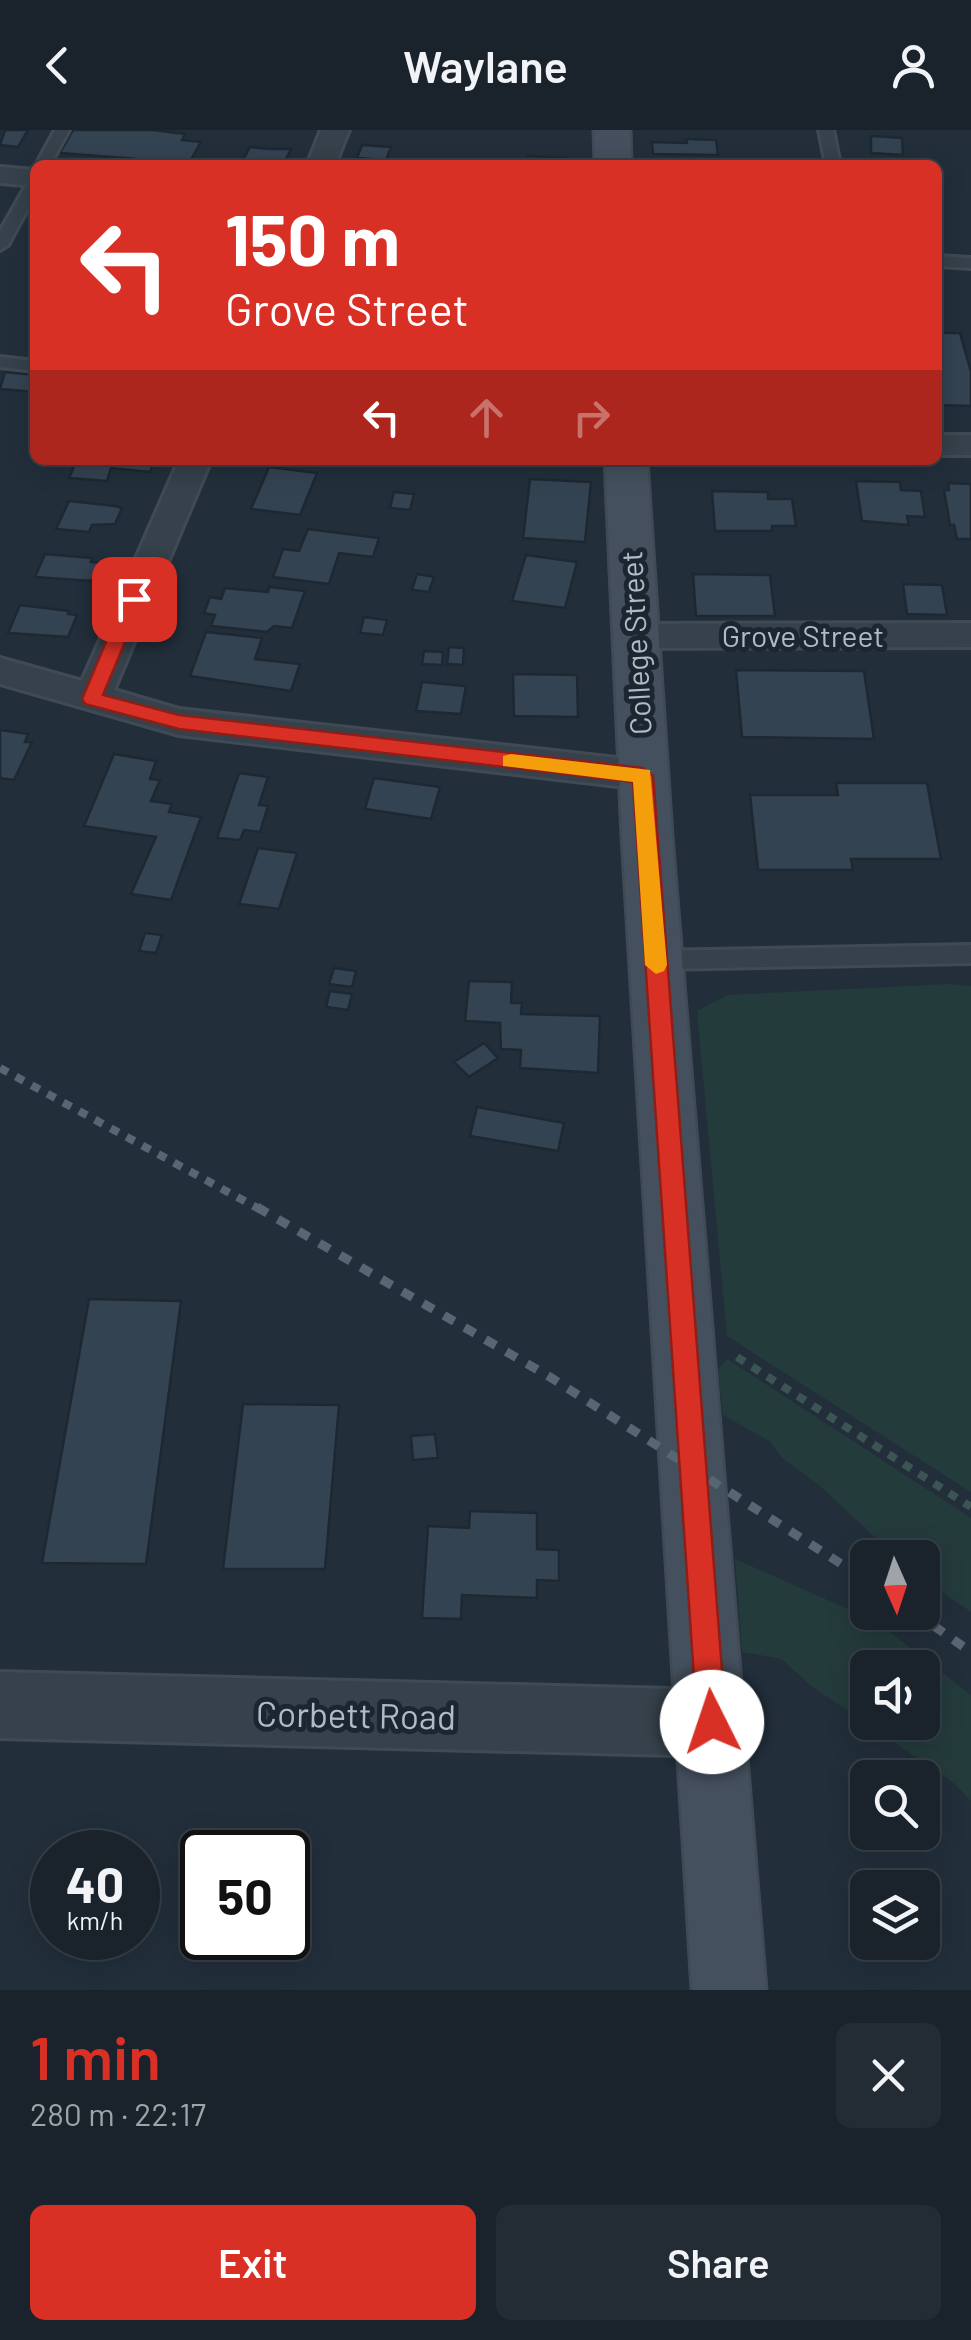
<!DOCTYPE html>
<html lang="en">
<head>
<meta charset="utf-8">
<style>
	body { margin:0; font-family:Barlow,sans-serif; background:#232b34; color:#f1f3f6; height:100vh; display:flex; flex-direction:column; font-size:38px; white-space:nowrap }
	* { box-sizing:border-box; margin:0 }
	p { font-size:32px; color:#9fa4a9 }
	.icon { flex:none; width:55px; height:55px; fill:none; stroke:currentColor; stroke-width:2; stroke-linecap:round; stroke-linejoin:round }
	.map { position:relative; height:1860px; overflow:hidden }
	.panel { display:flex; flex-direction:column; background:#1a232c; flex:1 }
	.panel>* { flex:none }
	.guide { position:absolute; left:30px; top:30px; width:912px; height:305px; border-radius:15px; box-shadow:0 5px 25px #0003,0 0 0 2px #384048; background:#d93025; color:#fff; overflow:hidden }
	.needle { width:65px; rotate:177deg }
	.controls { position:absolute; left:850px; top:1410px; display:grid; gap:20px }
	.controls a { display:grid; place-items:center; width:90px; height:90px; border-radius:15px; background:#1a232c; box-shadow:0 5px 25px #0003,0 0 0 2px #384048; font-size:50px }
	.speed { position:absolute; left:30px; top:1700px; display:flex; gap:20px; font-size:50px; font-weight:700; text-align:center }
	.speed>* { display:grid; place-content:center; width:130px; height:130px; border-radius:50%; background:#1a232c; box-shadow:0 5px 25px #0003,0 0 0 2px #384048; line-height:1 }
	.speed small { font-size:25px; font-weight:400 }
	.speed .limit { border:5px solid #111; border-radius:15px; background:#fff; color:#111 }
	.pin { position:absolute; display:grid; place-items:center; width:85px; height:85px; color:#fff; margin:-42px; border-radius:20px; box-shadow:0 5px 15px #0006 }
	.me { position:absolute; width:110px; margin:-55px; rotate:356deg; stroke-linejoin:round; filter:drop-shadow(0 0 8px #0008) }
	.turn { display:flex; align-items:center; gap:35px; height:210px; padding:0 30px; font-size:45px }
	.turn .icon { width:130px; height:130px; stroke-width:2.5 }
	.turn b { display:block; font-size:70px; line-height:85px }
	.lanes { display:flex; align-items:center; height:95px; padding:0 30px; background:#0003; justify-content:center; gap:50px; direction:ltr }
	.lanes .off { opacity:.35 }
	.round { display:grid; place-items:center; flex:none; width:105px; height:105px; border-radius:15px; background:#232b34 }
	.head { display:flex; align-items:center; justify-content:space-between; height:170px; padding:0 30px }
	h1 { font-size:60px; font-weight:600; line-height:75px; color:#d93025 }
	.button { display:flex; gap:20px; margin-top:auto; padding:20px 30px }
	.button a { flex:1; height:115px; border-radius:15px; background:#d93025; color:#fff; font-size:40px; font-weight:600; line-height:115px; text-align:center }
	.button a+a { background:#232b34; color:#f1f3f6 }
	header { display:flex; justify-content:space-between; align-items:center; height:130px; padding:0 30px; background:#1a232c; font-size:45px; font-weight:600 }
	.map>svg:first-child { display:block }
</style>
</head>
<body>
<header><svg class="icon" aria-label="back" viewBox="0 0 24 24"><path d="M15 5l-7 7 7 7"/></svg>Waylane<svg class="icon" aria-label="person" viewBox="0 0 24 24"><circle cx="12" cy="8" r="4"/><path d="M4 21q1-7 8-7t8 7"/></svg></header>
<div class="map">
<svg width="971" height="1860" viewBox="0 0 971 1860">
	<rect width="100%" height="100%" fill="#222f3b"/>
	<path fill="#243b3c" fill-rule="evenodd" d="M950 854 971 856V1362L727 1206 697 881 728 865Z
		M727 1229 971 1388V1482L923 1449 922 1428 896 1427 818 1354 781 1327 771 1312 723 1285 718 1240Z
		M735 1429 877 1492 971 1565V1671L955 1654 810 1555 782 1529 742 1522ZM868 1538H922V1592H868Z"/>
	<path fill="#344352" stroke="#1d2832" stroke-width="2.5" d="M5 0H28L18 17 0 15Z
		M73 0H153L185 4 182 10 201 12 189 33 60 23Z
		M871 6 902 8 903 25 871 23Z
		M686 9 716 10 718 25 653 24 652 12 687 13Z
		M362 15 391 17 386 30 357 28Z
		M250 17 269 19H291L283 35H240Z
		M528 26 567 28 565 35H525Z
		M938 203H960L971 242V276L938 275Z
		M5 242 35 245V262L0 259Z
		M98 330H155L150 342 111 338 107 351 69 348 76 332 96 333Z
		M269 337 317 343 300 385 251 379Z
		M530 349 591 352 585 412 523 408Z
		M856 351 900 352 901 360 921 361 925 387 907 386 909 395 862 391Z
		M948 353 971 354V409H957L954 395H950L944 360H949Z
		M712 361 768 362V369H792L796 396H772V401H715Z
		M394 362 414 364 410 380 390 378Z
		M69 371 115 376 122 378 115 394 92 395 89 402 56 399Z
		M308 399 379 408 373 427 339 423 329 454 273 447 283 419 299 421Z
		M45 424 92 428 91 432 100 433 92 451 35 447Z
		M526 425 577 432 565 478 512 471Z
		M417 444 434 447 429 462 412 460Z
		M693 444 770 445 775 486H696Z
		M903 454 942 455 947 485 907 484Z
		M269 457 305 461 292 498 274 496 267 502 211 496 215 485 204 483 210 467 221 469 225 458 268 462Z
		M20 475 69 481 68 484 77 485 68 507 8 503Z
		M364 487 387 490 383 505 360 503Z
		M206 502 262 508 255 529 300 534 291 561 190 546Z
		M449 517 464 518 463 535 447 534Z
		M424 521 443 522 442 535 422 534Z
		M736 540 864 541 874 609 742 607Z
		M513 544 577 545 578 587 514 586Z
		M422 552 466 556 461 584 416 581Z
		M0 600 28 604 25 612H32L14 650 0 648Z
		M114 624 156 631 150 649 160 650 151 671 172 674 169 682 201 687 171 770 131 764 156 707 84 696Z
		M239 643 268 647 259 675 268 676 260 702 244 700 240 710 217 708Z
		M374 648 440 657 431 689 365 679Z
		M836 653H927L941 729H851L853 740H758L750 665H838Z
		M258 718 297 723 279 779 239 774Z
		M145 803 162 805 156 823 139 821Z
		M334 838 356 841 352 857 329 854Z
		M469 851 512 852 511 873H522L521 884 600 886 598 943 520 938 521 920 501 919 500 893 465 891Z
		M330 861 352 864 348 880 326 877Z
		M484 913 498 928 469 947 454 932Z
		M477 977 564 993 558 1021 470 1006Z
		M89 1169 181 1171 146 1434 42 1433Z
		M243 1274 339 1275 325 1439H223Z
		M435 1304 438 1328 413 1330 411 1306Z
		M470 1381 537 1383V1419L559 1420V1451L537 1450V1468L462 1465 461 1489 422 1488 428 1396 469 1398Z"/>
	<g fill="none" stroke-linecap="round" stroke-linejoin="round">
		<g stroke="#3f4a54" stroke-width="6">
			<path id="service" d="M55 0H69L50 35H36Z
				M819 0H833L840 35H826Z
				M35 48V65L8 115 0 120V101L28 52Z
				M938 126 971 128V138L938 136Z
				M0 227 35 231V241L0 237Z
				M971 815V833L656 839 645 830 656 821Z"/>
		</g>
		<g stroke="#3f4a54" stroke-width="6">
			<path id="minor" d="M321 0H349L335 35H307Z
				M0 37 35 40V56L0 53Z
				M938 305H971V325H938Z
				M179 330H211L114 560 179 579 643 631 656 635 662 645 656 655 643 659 179 605 0 554V528L82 551Z
				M971 493V517L635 518 622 515 617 506 622 497 635 494Z"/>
		</g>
		<g stroke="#3f4a54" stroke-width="6">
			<path id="tertiary" d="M0 1542 712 1560 735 1570 745 1593 735 1616 712 1626 0 1608Z"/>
		</g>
		<g stroke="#3f4a54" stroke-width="5">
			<path id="secondary" d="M594 0H630L631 35H595Z
				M605 330H647L672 706 766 1860H692L622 706Z"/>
		</g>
		<path stroke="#3d5454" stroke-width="8" stroke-dasharray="9 9" stroke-linecap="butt" d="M737 1227 971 1377"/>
		<use href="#service" fill="#36414b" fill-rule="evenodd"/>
		<use href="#minor" fill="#36414b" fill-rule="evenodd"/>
		<use href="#tertiary" fill="#36414b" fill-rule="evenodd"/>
		<use href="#secondary" fill="#44505e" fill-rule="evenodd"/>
		<path stroke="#586573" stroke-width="8" stroke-dasharray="9 9" stroke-linecap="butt" d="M0 938 261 1080"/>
		<path stroke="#586573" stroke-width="9" stroke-dasharray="12 12" stroke-linecap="butt" d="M257 1077 550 1247 868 1451
			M914 1482 971 1522"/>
	</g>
	<path fill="#d93025" stroke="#8d1f18" stroke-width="2.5" d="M134 463 143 469 103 565 179 585 643 638 653 646 726 1592 722 1603 712 1607 702 1603 697 1592 633 652 179 599 85 574 82 569 124 469Z"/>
	<path fill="#f59e0b" d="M511 624 650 640 667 835 664 841 656 844 645 835 633 652 503 636V626Z"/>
	<g text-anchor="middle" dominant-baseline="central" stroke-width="10" stroke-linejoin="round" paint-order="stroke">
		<g font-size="30" fill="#b1bbc7" stroke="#1b2630">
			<text x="803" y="505">Grove Street</text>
			<text transform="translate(635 513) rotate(-93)">College Street</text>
		</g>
		<g font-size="35" fill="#b1bbc7" stroke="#1b2630">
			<text transform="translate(356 1584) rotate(1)">Corbett Road</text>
		</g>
	</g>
</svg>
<div class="controls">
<a><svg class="needle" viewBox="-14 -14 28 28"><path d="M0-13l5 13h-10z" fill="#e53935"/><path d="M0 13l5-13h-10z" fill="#9fa4a9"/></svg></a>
<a><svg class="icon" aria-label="sound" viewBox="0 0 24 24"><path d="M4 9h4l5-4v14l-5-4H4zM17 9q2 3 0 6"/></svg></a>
<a><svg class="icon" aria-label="search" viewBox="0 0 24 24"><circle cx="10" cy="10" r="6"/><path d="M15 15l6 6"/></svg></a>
<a><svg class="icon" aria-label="layers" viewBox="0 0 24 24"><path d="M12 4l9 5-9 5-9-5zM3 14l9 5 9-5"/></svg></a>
</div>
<div class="speed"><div>40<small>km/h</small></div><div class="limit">50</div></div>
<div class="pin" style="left:134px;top:469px;background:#d93025"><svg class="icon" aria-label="arrive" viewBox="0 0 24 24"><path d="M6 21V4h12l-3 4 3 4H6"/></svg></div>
<svg class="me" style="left:712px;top:1592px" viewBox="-20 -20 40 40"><circle r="19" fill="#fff"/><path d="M0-13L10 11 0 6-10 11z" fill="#d93025"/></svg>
<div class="guide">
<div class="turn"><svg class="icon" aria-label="left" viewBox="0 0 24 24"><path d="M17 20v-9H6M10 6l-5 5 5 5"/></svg><div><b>150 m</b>Grove Street</div></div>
<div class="lanes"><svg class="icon" aria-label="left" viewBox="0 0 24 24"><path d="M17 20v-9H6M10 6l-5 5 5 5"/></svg><svg class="icon off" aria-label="ahead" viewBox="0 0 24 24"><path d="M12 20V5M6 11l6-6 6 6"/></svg><svg class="icon off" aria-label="right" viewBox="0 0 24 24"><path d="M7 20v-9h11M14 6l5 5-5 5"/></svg></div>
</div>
</div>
<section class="panel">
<div class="head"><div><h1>1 min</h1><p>280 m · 22:17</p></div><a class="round"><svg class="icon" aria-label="close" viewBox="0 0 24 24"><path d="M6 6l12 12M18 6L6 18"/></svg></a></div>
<div class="button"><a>Exit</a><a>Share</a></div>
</section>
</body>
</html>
